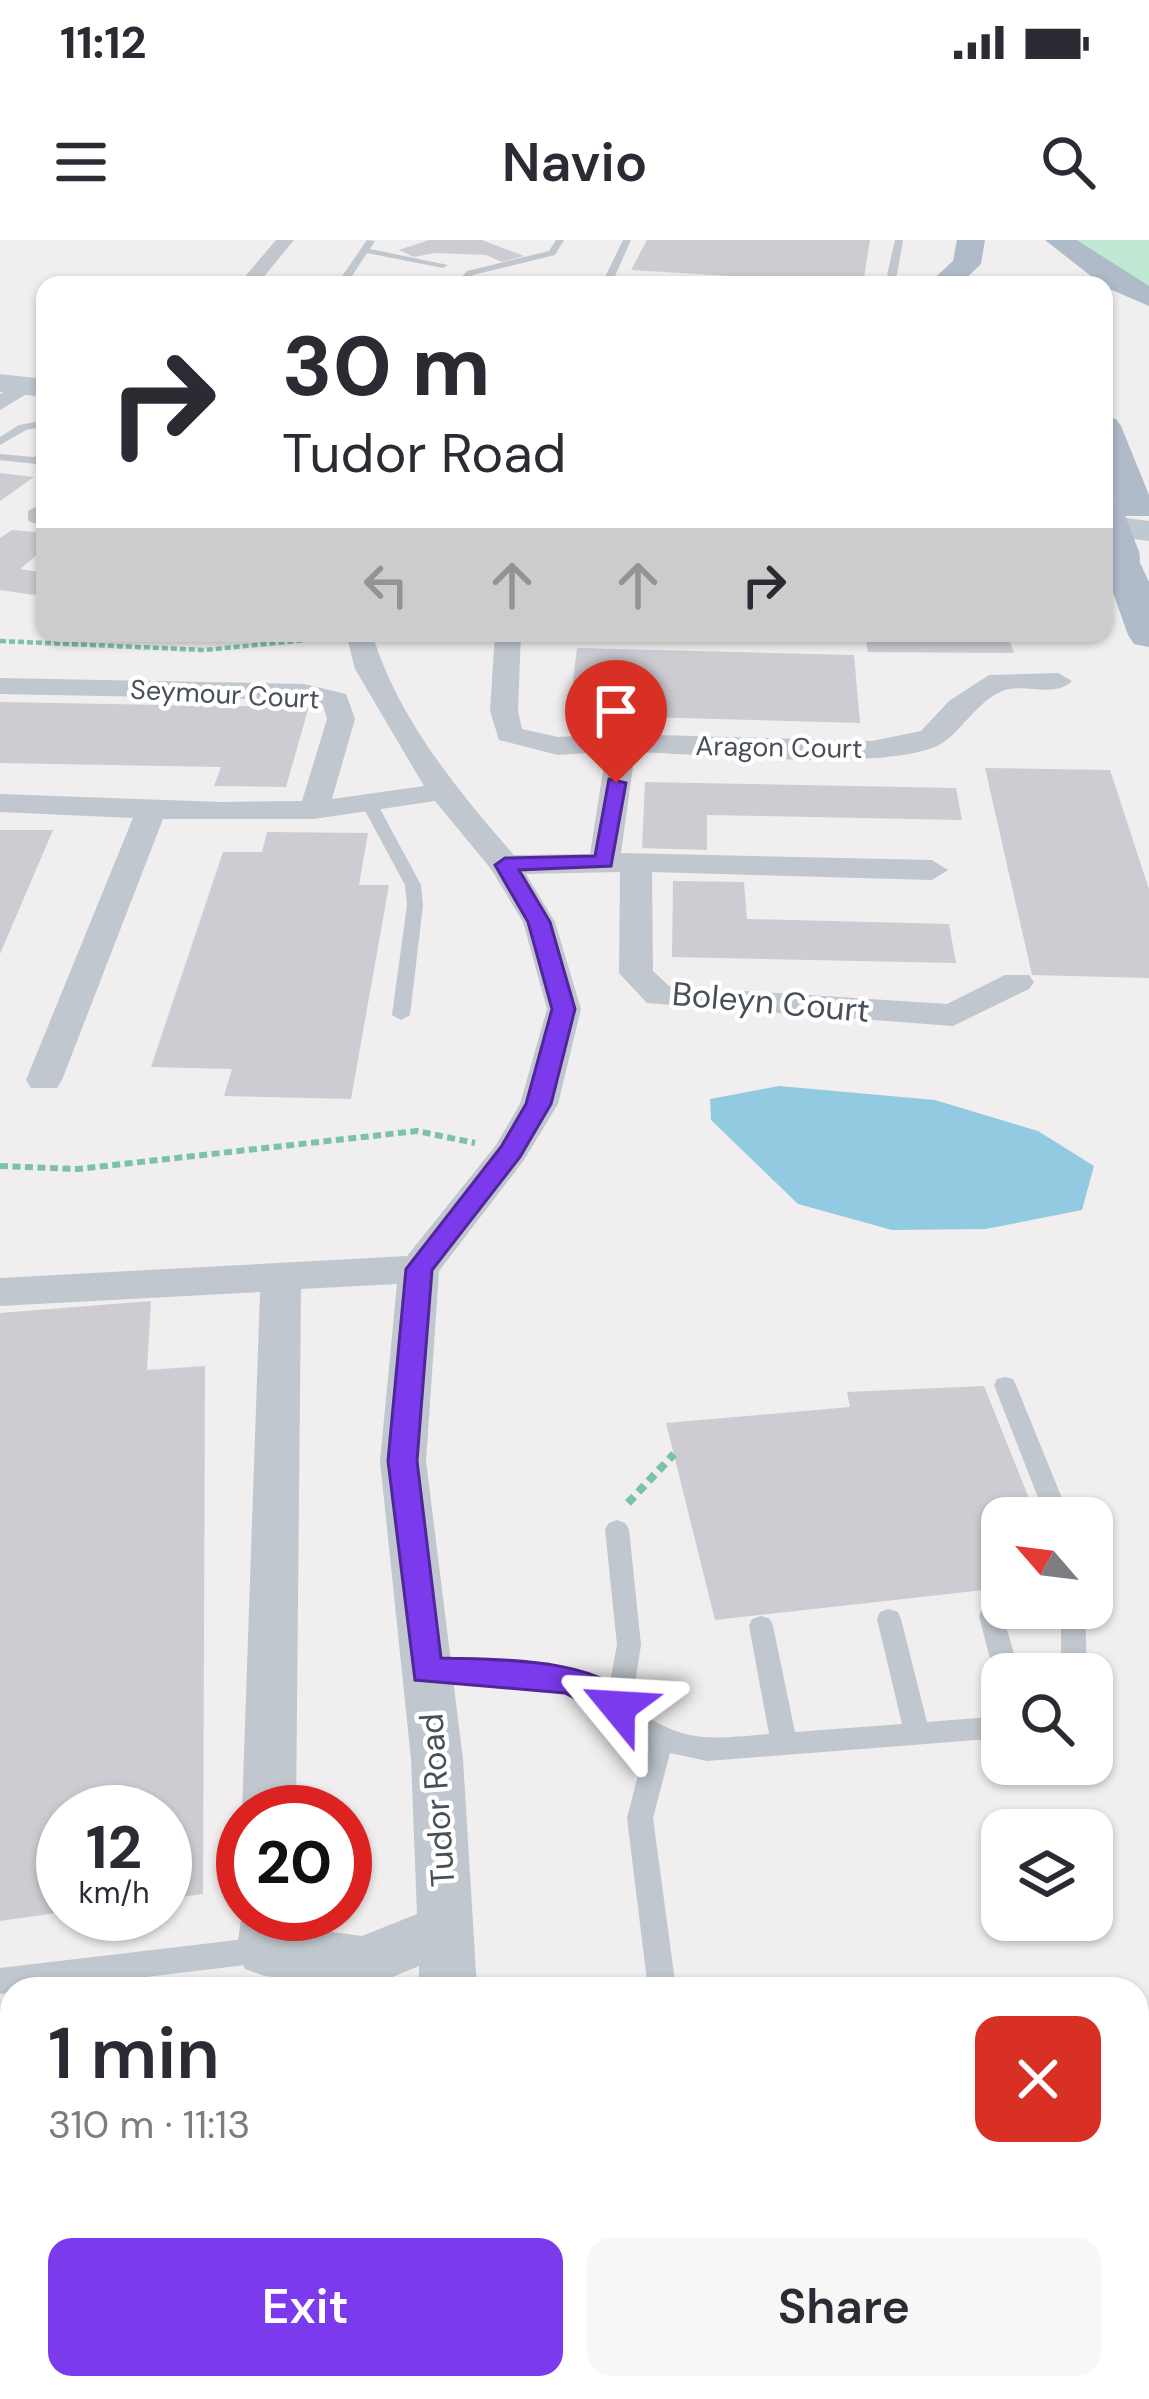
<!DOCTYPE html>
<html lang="en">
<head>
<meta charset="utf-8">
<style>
	body { margin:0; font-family:"DM Sans",sans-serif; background:#f7f7f7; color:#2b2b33; height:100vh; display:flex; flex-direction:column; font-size:45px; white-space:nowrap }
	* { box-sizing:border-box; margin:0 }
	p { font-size:39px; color:#7c7c81 }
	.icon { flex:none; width:66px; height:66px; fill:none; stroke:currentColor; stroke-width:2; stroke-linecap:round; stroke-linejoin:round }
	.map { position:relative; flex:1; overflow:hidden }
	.side { position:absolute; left:0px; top:1737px; width:1149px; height:423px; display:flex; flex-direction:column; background:#fff; border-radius:36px 36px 0 0; box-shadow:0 3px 9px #0004 }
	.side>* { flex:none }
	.top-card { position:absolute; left:36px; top:36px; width:1077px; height:366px; border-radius:24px; box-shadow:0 3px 9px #0004; background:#fff; color:#2b2b33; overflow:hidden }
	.needle { width:78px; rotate:298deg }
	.buttons { position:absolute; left:981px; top:1257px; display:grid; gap:24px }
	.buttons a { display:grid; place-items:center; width:132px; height:132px; border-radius:24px; background:#fff; box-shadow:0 3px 9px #0004; font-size:60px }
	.speed { position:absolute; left:36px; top:1545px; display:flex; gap:24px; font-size:60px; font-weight:700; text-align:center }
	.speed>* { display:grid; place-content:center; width:156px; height:156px; border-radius:50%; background:#fff; box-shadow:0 3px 9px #0004; line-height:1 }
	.speed small { font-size:30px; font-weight:400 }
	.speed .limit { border:18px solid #d22; background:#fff; color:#111 }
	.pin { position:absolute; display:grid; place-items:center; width:102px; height:102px; color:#fff; margin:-123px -51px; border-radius:50% 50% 50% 0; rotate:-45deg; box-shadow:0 0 12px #0007 }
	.pin .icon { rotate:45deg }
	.me { position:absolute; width:132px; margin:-66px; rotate:297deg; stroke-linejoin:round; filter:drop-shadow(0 0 9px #0008) }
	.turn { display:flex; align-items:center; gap:42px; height:252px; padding:0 48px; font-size:54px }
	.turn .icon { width:156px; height:156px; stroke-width:2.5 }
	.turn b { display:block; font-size:84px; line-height:102px }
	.lanes { display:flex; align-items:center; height:114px; padding:0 48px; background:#0003; justify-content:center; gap:60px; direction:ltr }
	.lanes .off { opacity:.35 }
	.round { display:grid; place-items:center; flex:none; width:126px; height:126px; border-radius:24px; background:#f7f7f7 }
	.overview { display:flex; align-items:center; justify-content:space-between; height:204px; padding:0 48px }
	h1 { font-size:72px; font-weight:600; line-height:90px }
	.cta { display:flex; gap:24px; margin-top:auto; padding:24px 48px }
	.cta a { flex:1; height:138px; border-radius:24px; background:#7c3aed; color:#fff; font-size:48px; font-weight:600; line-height:138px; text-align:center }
	.cta a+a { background:#f7f7f7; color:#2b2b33 }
	.status { display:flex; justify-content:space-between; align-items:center; height:84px; padding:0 60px; background:#fff; direction:ltr }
	.status svg { height:33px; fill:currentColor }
	header { display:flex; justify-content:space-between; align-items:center; height:156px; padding:0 48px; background:#fff; font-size:54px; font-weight:600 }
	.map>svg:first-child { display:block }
</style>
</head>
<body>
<div class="status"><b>11:12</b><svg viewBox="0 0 49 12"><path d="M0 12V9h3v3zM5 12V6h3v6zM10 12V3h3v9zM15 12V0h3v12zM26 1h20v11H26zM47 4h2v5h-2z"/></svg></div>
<header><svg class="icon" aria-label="menu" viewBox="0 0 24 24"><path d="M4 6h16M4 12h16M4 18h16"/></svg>Navio<svg class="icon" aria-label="search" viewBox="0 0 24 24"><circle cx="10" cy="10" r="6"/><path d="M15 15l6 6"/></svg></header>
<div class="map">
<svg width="1149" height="2159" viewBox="0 0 1149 2159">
	<rect width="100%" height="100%" fill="#f0eeee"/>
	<path fill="#c0e9d3" d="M1071 0H1149V48Z"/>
	<path fill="#92cbe1" d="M779 846 935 860 1038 891 1094 926 1082 970 986 989 892 990 798 964 711 880 710 859Z"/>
	<path fill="#ccccd2" d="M429 0H482L524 16 502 22 486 15 435 13 414 17 399 10Z
		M647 0H870L863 44 631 30Z
		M0 233 34 237 0 261Z
		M12 290 45 293V308L20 329 45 333V346L34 355 0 350V298Z
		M865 393H1007L1014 413 868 412Z
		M577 408 854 415 860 483 569 475Z
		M0 462 217 466H309L286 547 214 546 221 527 0 523Z
		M985 528 1110 530 1149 649V738L1032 735Z
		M645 542 956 548 962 580 707 575V610L642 608Z
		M0 590H53L0 714Z
		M267 592 368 593 359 645H389L351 859 224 856 232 829 151 827 223 612H262Z
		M673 641 744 642 747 679 949 684 956 723 672 717Z
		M151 1061 147 1130 205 1126 203 1654 165 1659V1572H63V1672L0 1681V1073Z
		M984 1146 1037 1278H1002V1348L715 1380 666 1183 850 1167 847 1152Z
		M0 2080 12 2097V2148H169L157 2159H0Z
		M754 2148H1054L1056 2159H756Z"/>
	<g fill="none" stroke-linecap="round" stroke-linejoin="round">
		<path stroke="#7cc3a5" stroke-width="4.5" stroke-dasharray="6 3" stroke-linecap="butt" d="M0 401 205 410 327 398"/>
		<path stroke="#7cc3a5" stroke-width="6" stroke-dasharray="8 4.5" stroke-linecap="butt" d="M0 926 78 929 417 891 475 903"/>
		<path stroke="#7cc3a5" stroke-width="8" stroke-dasharray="9 6" stroke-linecap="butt" d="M628 1263 674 1214"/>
		<path fill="#c0c7ce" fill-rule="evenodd" d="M367 0 375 1 370 9 448 25 443 28 367 13 346 45H336Z
			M556 0H564L555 15 473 35 464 45H454L467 31 549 11Z
			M623 0H631L615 36 633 45H620L605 37Z
			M895 0H903L897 35 892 38 887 35Z
			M776 42 780 43 782 45H771Z
			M45 180V186L26 190 0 205V197L19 185Z
			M45 211V219L36 224 0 220V214L34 217Z
			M371 562 379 567 421 645 423 665 410 775 401 780 392 775 407 665 405 645 363 567Z
			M1005 1137 1013 1139 1016 1145 1070 1278H1046L994 1145 997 1139Z
			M617 1280 625 1283 629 1289 641 1405 631 1467C687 1504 705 1499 769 1494L749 1386 752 1379 761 1376 770 1379 773 1386 795 1492 902 1484 877 1379 880 1372 889 1369 898 1372 901 1379 927 1482 1002 1476V1498L707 1521 670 1513 653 1578 676 1749H648L627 1578 646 1504 567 1451 427 1440 418 1437 415 1430 418 1423 427 1420 572 1431 608 1452 617 1405 605 1289 609 1283Z
			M991 1366 1000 1369 1003 1376 1020 1434H1002V1443L994 1434 979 1376 982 1369Z
			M1061 1368H1085L1087 1434H1061Z
			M262 1697 272 1701 276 1710 272 1719 262 1723 46 1749H12V1753L0 1754V1728Z"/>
		<path fill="#c0c7ce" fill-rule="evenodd" d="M276 0H294L257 45H238Z
			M26 140 36 146 33 150 0 170V154Z
			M45 262V287L28 281V271Z
			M346 393H372C397 477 457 550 514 615L590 614 606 512 558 515 499 500 490 471 495 393H521L518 471 522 489 558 497 622 494 872 501 921 491 949 461 989 435 1058 433 1072 441C1054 459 1023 442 1002 451 975 463 960 494 939 505 885 532 703 514 635 512L621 613 932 620 948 630 932 640 652 632 653 731 669 746 947 764 1005 735H1029L1034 742 1029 749 953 786 647 763 619 733 620 632 526 634 555 682 581 769 558 864 524 920 439 1031 426 1221 463 1519 477 1749H419V1726L364 1749 265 1736 245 1729 237 1710 243 1663V1674H294V1687L362 1696 417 1674 411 1519 380 1221 397 1044 301 1049 296 1572H242L260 1052 0 1066V1038L407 1016 496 905 520 864 547 769 523 682 491 629 435 561 314 579H163L62 840 57 848H31L26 840 133 578 0 572V554L222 562 302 561 327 479 323 465 304 460 0 454V438L304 444 346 454 355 479 332 559 424 546 355 429Z
			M412 2148H478V2159H412Z"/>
		<path fill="#c0c8d2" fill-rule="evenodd" d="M0 134 45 139V157L0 152Z
			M1104 275 1149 281V301L1104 295Z"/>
		<path fill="#b0bbc9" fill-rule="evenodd" d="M957 0H985L981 24 959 45H927L953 21Z
			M1045 0H1077L1149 46V66L1105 47Z
			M1104 176 1116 179 1121 186 1149 255V276H1123C1102 245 1104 212 1104 176Z
			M1120 306 1134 310 1149 342V407L1134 404 1128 395 1104 327 1106 310Z"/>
		<path stroke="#b0bbc9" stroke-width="40" d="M1104 277 1120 318"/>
	</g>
	<path fill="#7c3aed" stroke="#51269a" stroke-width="3" d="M609 539 626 543 611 626 519 630 550 682 575 769 551 864 520 917 432 1030 417 1221 441 1418C491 1420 609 1416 635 1467L630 1477 618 1481 565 1453 415 1440 388 1221 406 1029 501 907 526 864 552 769 528 682 495 625 505 618 595 616Z"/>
	<g text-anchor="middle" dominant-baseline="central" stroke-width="9" stroke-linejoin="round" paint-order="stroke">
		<g font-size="27" fill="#484f59" stroke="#fff">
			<text transform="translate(225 454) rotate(3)">Seymour Court</text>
			<text transform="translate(779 507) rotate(1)">Aragon Court</text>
		</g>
		<g font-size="33" fill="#484f59" stroke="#fff">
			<text transform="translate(771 762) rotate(5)">Boleyn Court</text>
			<text transform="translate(437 1560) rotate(-94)">Tudor Road</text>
		</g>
	</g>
</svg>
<div class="buttons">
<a><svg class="needle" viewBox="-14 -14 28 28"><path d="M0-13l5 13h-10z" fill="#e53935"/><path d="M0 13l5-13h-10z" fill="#7c7c81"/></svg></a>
<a><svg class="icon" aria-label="search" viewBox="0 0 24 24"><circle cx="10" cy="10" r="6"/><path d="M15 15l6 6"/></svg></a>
<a><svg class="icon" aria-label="layers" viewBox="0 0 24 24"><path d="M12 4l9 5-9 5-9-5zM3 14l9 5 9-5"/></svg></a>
</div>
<div class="speed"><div>12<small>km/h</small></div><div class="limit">20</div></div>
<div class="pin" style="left:616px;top:543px;background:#d93025"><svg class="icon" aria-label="arrive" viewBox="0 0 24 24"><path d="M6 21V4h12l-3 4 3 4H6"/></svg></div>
<svg class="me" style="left:618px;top:1467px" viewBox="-20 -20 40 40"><path d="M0-17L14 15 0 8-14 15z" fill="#7c3aed" stroke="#fff" stroke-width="4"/></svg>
<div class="top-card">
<div class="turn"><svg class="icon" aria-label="right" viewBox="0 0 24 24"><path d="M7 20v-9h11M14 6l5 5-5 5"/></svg><div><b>30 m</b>Tudor Road</div></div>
<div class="lanes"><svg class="icon off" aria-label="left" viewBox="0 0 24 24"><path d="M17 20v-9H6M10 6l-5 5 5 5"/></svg><svg class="icon off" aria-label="ahead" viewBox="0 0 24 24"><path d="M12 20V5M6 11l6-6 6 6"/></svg><svg class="icon off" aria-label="ahead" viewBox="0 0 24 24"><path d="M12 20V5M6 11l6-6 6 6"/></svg><svg class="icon" aria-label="right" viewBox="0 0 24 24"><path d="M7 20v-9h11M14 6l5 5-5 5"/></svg></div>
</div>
<section class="side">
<div class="overview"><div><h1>1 min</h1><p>310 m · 11:13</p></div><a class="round" style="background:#d93025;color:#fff"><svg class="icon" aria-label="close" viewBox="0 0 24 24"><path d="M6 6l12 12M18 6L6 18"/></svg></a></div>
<div class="cta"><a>Exit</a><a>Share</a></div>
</section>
</div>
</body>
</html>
